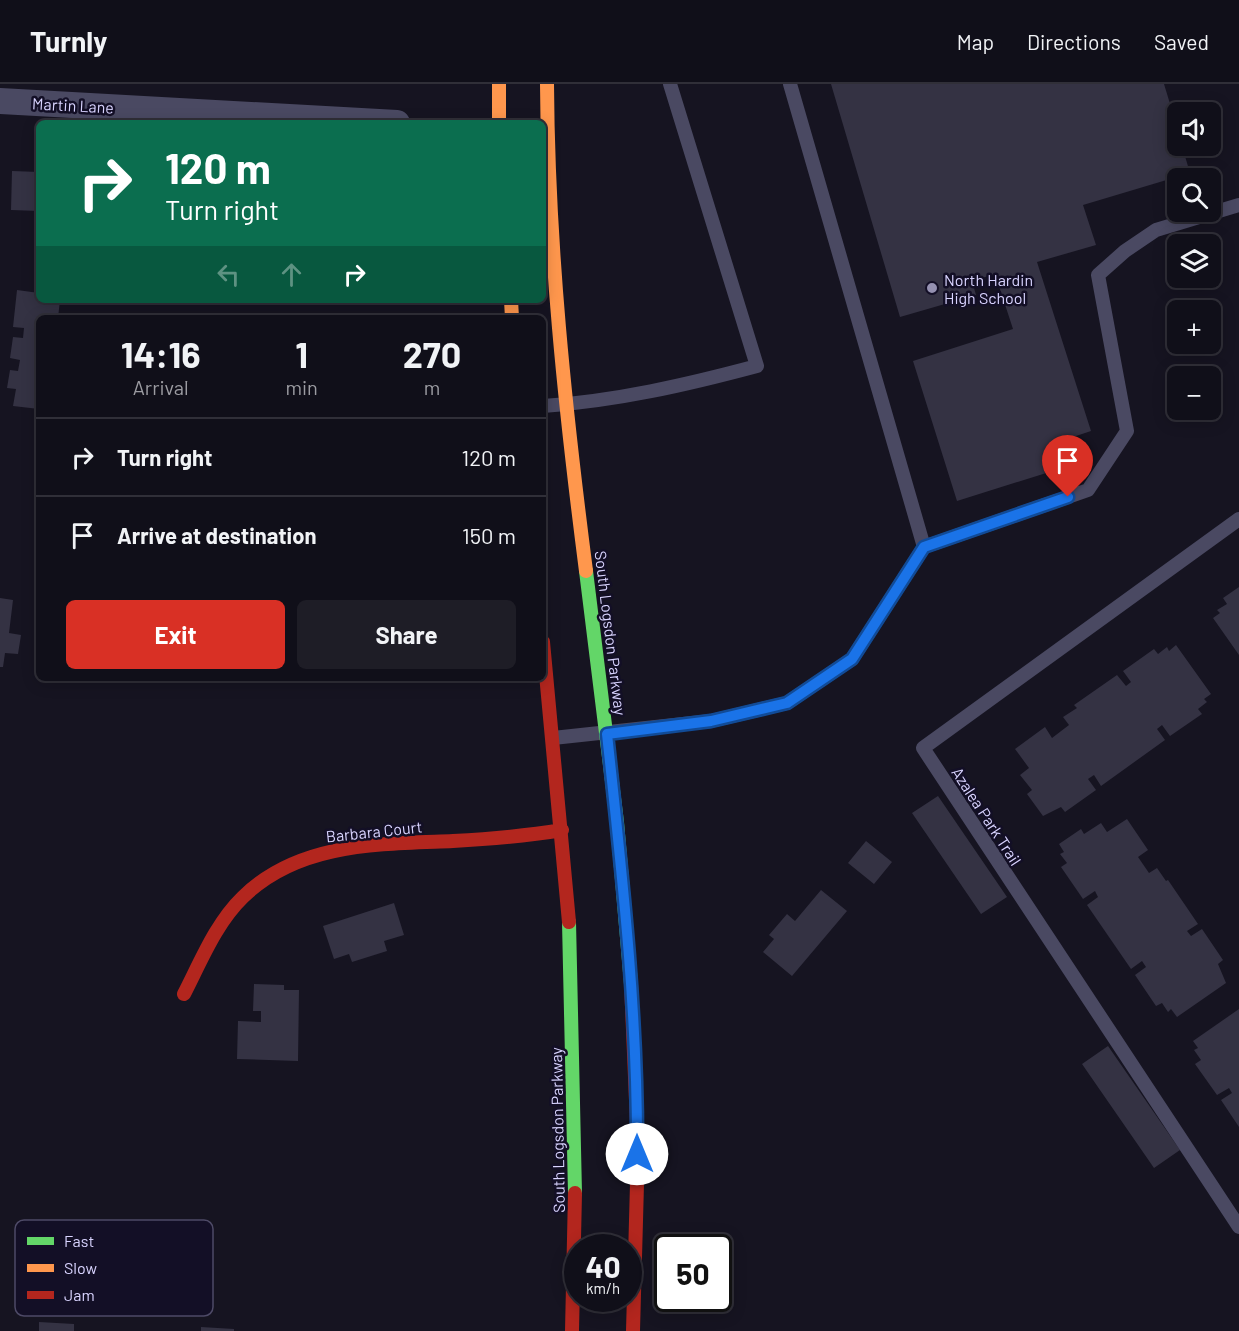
<!DOCTYPE html>
<html lang="en">
<head>
<meta charset="utf-8">
<style>
	body { margin:0; font-family:Barlow,sans-serif; background:#1e1d26; color:#f1f3f6; height:100vh; display:flex; flex-direction:column; font-size:22px; white-space:nowrap }
	* { box-sizing:border-box; margin:0 }
	p { font-size:20px; color:#9c9ca2 }
	.icon { flex:none; width:33px; height:33px; fill:none; stroke:currentColor; stroke-width:2; stroke-linecap:round; stroke-linejoin:round }
	.map { position:relative; flex:1; overflow:hidden }
	.details { position:absolute; left:36px; top:231px; width:510px; height:366px; display:flex; flex-direction:column; background:#100f19; border-radius:9px; box-shadow:0 3px 15px #0003,0 0 0 2px #302f38 }
	.details>* { flex:none }
	.hud { position:absolute; left:36px; top:36px; width:510px; height:183px; border-radius:9px; box-shadow:0 3px 15px #0003,0 0 0 2px #302f38; background:#0b6e4f; color:#fff; overflow:hidden }
	.fabs { position:absolute; left:1167px; top:18px; display:grid; gap:12px }
	.fabs a { display:grid; place-items:center; width:54px; height:54px; border-radius:9px; background:#100f19; box-shadow:0 3px 15px #0003,0 0 0 2px #302f38; font-size:30px }
	.speed { position:absolute; left:564px; top:1150px; display:flex; gap:12px; font-size:30px; font-weight:700; text-align:center }
	.speed>* { display:grid; place-content:center; width:78px; height:78px; border-radius:50%; background:#100f19; box-shadow:0 3px 15px #0003,0 0 0 2px #302f38; line-height:1 }
	.speed small { font-size:15px; font-weight:400 }
	.speed .limit { border:3px solid #111; border-radius:9px; background:#fff; color:#111 }
	.pin { position:absolute; display:grid; place-items:center; width:51px; height:51px; color:#fff; margin:-62px -26px; border-radius:50% 50% 50% 0; rotate:-45deg; box-shadow:0 0 6px #0007 }
	.pin .icon { rotate:45deg }
	.me { position:absolute; width:66px; margin:-33px; rotate:0deg; stroke-linejoin:round; filter:drop-shadow(0 0 4px #0008) }
	.turn { display:flex; align-items:center; gap:21px; height:126px; padding:0 30px; font-size:27px }
	.turn .icon { width:78px; height:78px; stroke-width:2.5 }
	.turn b { display:block; font-size:42px; line-height:51px }
	.lanes { display:flex; align-items:center; height:57px; padding:0 30px; background:#0003; justify-content:center; gap:30px; direction:ltr }
	.lanes .off { opacity:.35 }
	.eta { display:flex; justify-content:space-evenly; align-items:center; height:102px; text-align:center }
	.eta b { font-size:36px; font-weight:700; line-height:42px }
	.action { display:flex; gap:12px; margin-top:auto; padding:12px 30px }
	.action a { flex:1; height:69px; border-radius:9px; background:#d93025; color:#fff; font-size:24px; font-weight:700; line-height:69px; text-align:center }
	.action a+a { background:#1e1d26; color:#f1f3f6 }
	ul { padding:0; list-style:none }
	li { display:flex; align-items:center; gap:18px; height:78px; padding:0 30px; border-top:2px solid #302f38 }
	li div { flex:1 }
	li b { display:block; font-size:22px }
	li em { font-style:normal }
	header { display:flex; align-items:center; gap:36px; box-sizing:border-box; height:84px; padding:0 30px; background:#100f19; border-bottom:2px solid #302f38 }
	header strong { font-size:28px }
	nav { display:flex; gap:33px; margin-inline-start:auto; font-size:21px }
	.map>svg:first-child { display:block }
</style>
</head>
<body>
<header>
<strong>Turnly</strong>
<nav><a>Map</a><a>Directions</a><a>Saved</a></nav>
</header>
<div class="map">
<svg width="1239" height="1247" viewBox="0 0 1239 1247">
	<rect width="100%" height="100%" fill="#161421"/>
	<path fill="#343243" d="M831 0H1164L1178 46V62H1182L1190 89 1083 121 1096 161 1037 178 1091 347 1067 355 1075 380 957 417 913 277 1013 245 995 190 972 197 976 211 900 233Z
		M12 87 39 88V127L11 126Z
		M17 206 39 209V216H60L58 234H39V325L13 322 16 305 7 304 10 286 18 287 20 276 10 274 13 253 23 254 24 244 13 243Z
		M1239 503V571L1213 534 1220 529 1217 526 1227 520 1223 514Z
		M0 514 13 516 9 549 21 551 18 570 5 569 3 583H0Z
		M1176 561 1211 610 1204 615 1207 618 1198 625 1202 630 1170 652 1162 641 1157 645 1165 656 1101 702 1094 691 1088 695 1096 706 1065 728 1061 723 1043 732 1027 710 1032 706 1020 691 1029 684 1015 665 1045 643 1052 654 1069 641 1063 633 1077 624 1074 621 1117 591 1126 602 1131 598 1123 587 1154 565 1158 570 1167 563 1169 567Z
		M938 712 1007 813 981 830 912 729Z
		M1127 735 1148 766 1138 773 1149 789 1157 784 1166 797 1168 796 1198 840 1187 847 1191 852 1202 845 1223 876 1218 880 1226 899 1177 933 1171 925 1168 928 1162 919 1156 922 1135 891 1146 883 1142 877 1131 885 1087 821 1098 813 1095 807 1083 815 1061 783 1067 779 1060 770 1064 768 1059 760 1081 745 1084 750 1101 739 1107 748Z
		M866 757 892 778 874 800 848 779Z
		M821 806 847 827 792 892 763 868 774 855 769 851 787 830 795 837Z
		M394 819 404 851 384 857 387 867 352 878 349 870 334 875 323 842Z
		M254 900 284 901V906H299L298 977 237 975 238 937 261 938V927H253Z
		M1239 925V1043L1221 1016 1232 1009 1229 1004 1217 1011 1195 980 1201 976 1194 966 1198 964 1193 957Z
		M1108 962 1180 1066 1154 1084 1082 980Z
		M39 1238 74 1240V1247H39Z
		M201 1243 234 1245V1247H201Z"/>
	<g fill="none" stroke-linecap="round" stroke-linejoin="round">
		<path stroke="#4a4962" stroke-width="14" d="M543 322C616 317 686 301 757 282L670 0
			M1239 435 923 664 1239 1143
			M924 463 1088 406 1127 347 1098 191 1125 167 1156 146 1239 121
			M553 654 711 637 787 619 852 575 924 463 790 0"/>
		<path stroke="#4a4962" stroke-width="26" d="M0 17 397 39"/>
		<path stroke="#63d668" stroke-width="14" d="M586 487 617 738 631 900
			M569 838 575 1109"/>
		<path stroke="#ff974d" stroke-width="14" d="M499 0V39
			M547 0C548 164 565 324 586 487
			M511 216 512 234"/>
		<path stroke="#b3261e" stroke-width="14" d="M543 558 569 838
			M631 900 638 1063 633 1247
			M184 910C201 877 216 839 243 813 299 758 380 760 453 757 490 755 526 752 562 746
			M572 1247 575 1109"/>
	</g>
	<g fill="none" stroke-linecap="round" stroke-linejoin="round">
		<g stroke="#114b97" stroke-width="15">
			<path id="route" d="M637 1070C638 930 622 790 607 650L711 637 787 619 852 575 924 463 1068 413"/>
		</g>
		<use href="#route" stroke="#1a73e8" stroke-width="10"/>
	</g>
	<circle fill="#9591b1" stroke="#130f26" stroke-width="2" cx="932" cy="204" r="6"/>
	<g text-anchor="middle" dominant-baseline="central" stroke-width="5" stroke-linejoin="round" paint-order="stroke">
		<g font-size="16" fill="#d9d4ff" stroke="#130f26">
			<text transform="translate(73 21) rotate(3)">Martin Lane</text>
			<text transform="translate(611 549) rotate(83)">South Logsdon Parkway</text>
			<text transform="translate(987 732) rotate(57)">Azalea Park Trail</text>
			<text transform="translate(374 747) rotate(-6)">Barbara Court</text>
			<text transform="translate(557 1046) rotate(-91)">South Logsdon Parkway</text>
		</g>
		<g font-size="16" fill="#d9d4ff" stroke="#130f26" text-anchor="start">
			<text x="944" y="195">North Hardin<tspan x="944" dy="18">High School</tspan></text>
		</g>
	</g>
	<rect x="15" y="1136" width="198" height="96" rx="9" fill="#130f26" stroke="#4e4a67" stroke-width="1.5"/>
	<rect x="27" y="1153" width="27" height="8" fill="#63d668"/>
	<rect x="27" y="1180" width="27" height="8" fill="#ff974d"/>
	<rect x="27" y="1207" width="27" height="8" fill="#b3261e"/>
	<g font-size="16" fill="#d9d4ff">
		<text x="64" y="1163">Fast</text>
		<text x="64" y="1190">Slow</text>
		<text x="64" y="1217">Jam</text>
	</g>
</svg>
<div class="fabs">
<a><svg class="icon" aria-label="sound" viewBox="0 0 24 24"><path d="M4 9h4l5-4v14l-5-4H4zM17 9q2 3 0 6"/></svg></a>
<a><svg class="icon" aria-label="search" viewBox="0 0 24 24"><circle cx="10" cy="10" r="6"/><path d="M15 15l6 6"/></svg></a>
<a><svg class="icon" aria-label="layers" viewBox="0 0 24 24"><path d="M12 4l9 5-9 5-9-5zM3 14l9 5 9-5"/></svg></a>
<a>+</a>
<a>−</a>
</div>
<div class="speed"><div>40<small>km/h</small></div><div class="limit">50</div></div>
<div class="pin" style="left:1068px;top:413px;background:#d93025"><svg class="icon" aria-label="arrive" viewBox="0 0 24 24"><path d="M6 21V4h12l-3 4 3 4H6"/></svg></div>
<svg class="me" style="left:637px;top:1070px" viewBox="-20 -20 40 40"><circle r="19" fill="#fff"/><path d="M0-13L10 11 0 6-10 11z" fill="#1a73e8"/></svg>
<div class="hud">
<div class="turn"><svg class="icon" aria-label="right" viewBox="0 0 24 24"><path d="M7 20v-9h11M14 6l5 5-5 5"/></svg><div><b>120 m</b>Turn right</div></div>
<div class="lanes"><svg class="icon off" aria-label="left" viewBox="0 0 24 24"><path d="M17 20v-9H6M10 6l-5 5 5 5"/></svg><svg class="icon off" aria-label="ahead" viewBox="0 0 24 24"><path d="M12 20V5M6 11l6-6 6 6"/></svg><svg class="icon" aria-label="right" viewBox="0 0 24 24"><path d="M7 20v-9h11M14 6l5 5-5 5"/></svg></div>
</div>
<section class="details">
<div class="eta">
<div><b>14:16</b><p>Arrival</p></div>
<div><b>1</b><p>min</p></div>
<div><b>270</b><p>m</p></div>
</div>
<ul>
<li><svg class="icon" aria-label="right" viewBox="0 0 24 24"><path d="M7 20v-9h11M14 6l5 5-5 5"/></svg><div><b>Turn right</b></div><em>120 m</em></li>
<li><svg class="icon" aria-label="arrive" viewBox="0 0 24 24"><path d="M6 21V4h12l-3 4 3 4H6"/></svg><div><b>Arrive at destination</b></div><em>150 m</em></li>
</ul>
<div class="action"><a>Exit</a><a>Share</a></div>
</section>
</div>
</body>
</html>
